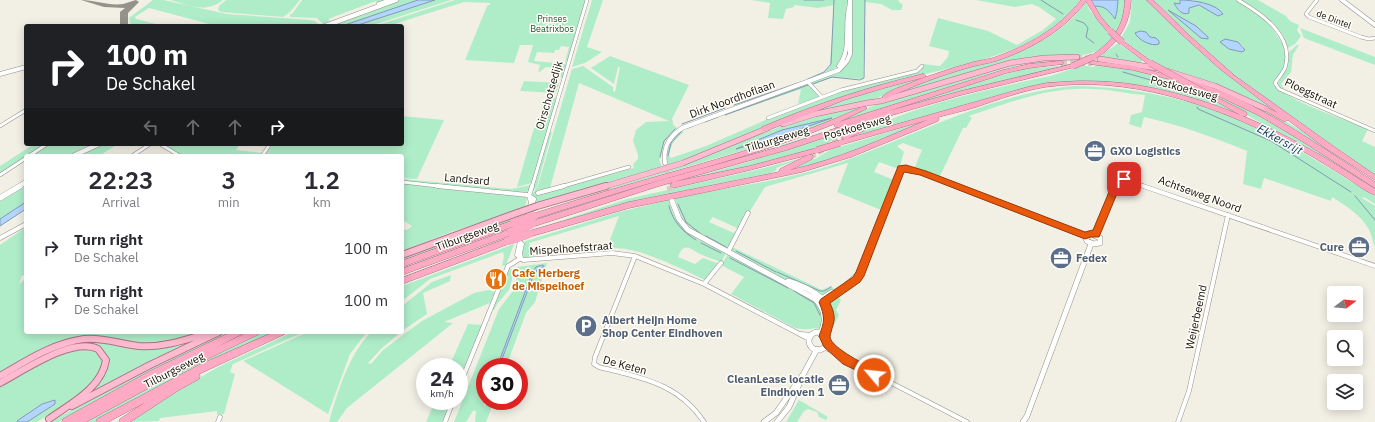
<!DOCTYPE html>
<html lang="en">
<head>
<meta charset="utf-8">
<style>
	body { margin:0; font-family:"IBM Plex Sans",sans-serif; background:#f2f2f3; color:#2b2b33; height:100vh; display:flex; flex-direction:column; font-size:15px; white-space:nowrap }
	* { box-sizing:border-box; margin:0 }
	p { font-size:13px; color:#7c7c81 }
	.icon { flex:none; width:22px; height:22px; fill:none; stroke:currentColor; stroke-width:2; stroke-linecap:round; stroke-linejoin:round }
	.map { position:relative; flex:1; overflow:hidden }
	.sheet { position:absolute; left:24px; top:154px; width:380px; height:180px; display:flex; flex-direction:column; background:#fff; border-radius:4px; box-shadow:0 2px 10px #0003 }
	.sheet>* { flex:none }
	.banner { position:absolute; left:24px; top:24px; width:380px; height:122px; border-radius:4px; box-shadow:0 2px 10px #0003; background:#202124; color:#fff; overflow:hidden }
	.needle { width:26px; rotate:74deg }
	.fabs { position:absolute; left:1327px; top:286px; display:grid; gap:8px }
	.fabs a { display:grid; place-items:center; width:36px; height:36px; border-radius:4px; background:#fff; box-shadow:0 2px 10px #0003; font-size:20px }
	.speed { position:absolute; left:416px; top:358px; display:flex; gap:8px; font-size:20px; font-weight:700; text-align:center }
	.speed>* { display:grid; place-content:center; width:52px; height:52px; border-radius:50%; background:#fff; box-shadow:0 2px 10px #0003; line-height:1 }
	.speed small { font-size:10px; font-weight:400 }
	.speed .limit { border:6px solid #d22; background:#fff; color:#111 }
	.pin { position:absolute; display:grid; place-items:center; width:34px; height:34px; color:#fff; margin:-17px; border-radius:8px; box-shadow:0 2px 6px #0006 }
	.me { position:absolute; width:44px; margin:-22px; rotate:298deg; stroke-linejoin:round; filter:drop-shadow(0 0 3px #0008) }
	.turn { display:flex; align-items:center; gap:14px; height:84px; padding:0 16px; font-size:18px }
	.turn .icon { width:52px; height:52px; stroke-width:2.5 }
	.turn b { display:block; font-size:28px; line-height:34px }
	.lanes { display:flex; align-items:center; height:38px; padding:0 16px; background:#0003; justify-content:center; gap:20px; direction:ltr }
	.lanes .off { opacity:.35 }
	.eta { display:flex; justify-content:space-evenly; align-items:center; height:68px; text-align:center }
	.eta b { font-size:24px; font-weight:600; line-height:28px }
	ul { padding:0; list-style:none }
	li { display:flex; align-items:center; gap:12px; height:52px; padding:0 16px }
	li div { flex:1 }
	li b { display:block; font-size:15px }
	li em { font-style:normal }
	.map>svg:first-child { display:block }
</style>
</head>
<body>
<div class="map">
<svg width="1375" height="422" viewBox="0 0 1375 422">
	<rect width="100%" height="100%" fill="#f2f0e5"/>
	<path fill="#afedc9" fill-rule="evenodd" d="M153 0H163L227 14 310 20 315 21 319 25 217 26 149 8 135 17 136 19 164 26H133L131 25 129 18Z
		M170 0H223C206 14 189 5 170 0Z
		M226 0H300L290 12 283 17 221 12 218 10 219 6Z
		M302 0H387L378 3 376 1 328 19 330 21 323 24 317 18 290 17V14H292Z
		M399 0H418L342 26H327Z
		M435 0H451L370 26H355Z
		M455 0H586L568 61 565 62 569 47 561 46 559 50H555L554 53 537 52 534 61 567 64 563 78 560 77 561 75 559 74 561 70 559 68 546 67 538 73 540 65 528 62 533 45H520L514 63 465 60 487 6 491 4 489 3 464 2 388 26H375Z
		M592 0H603L587 47 602 52 585 63 572 67Z
		M751 0H899L898 1 903 5 901 10H892L881 4 865 2 863 79 833 77 811 85 810 83 836 73 848 61 852 4 848 2 847 3C843 24 854 56 833 70 826 75 816 78 807 81L806 79 822 74 830 66 834 5 818 8 794 5V7L786 9 783 19 768 18 770 3Z
		M976 0H1080C1048 47 985 59 934 72 905 79 877 86 849 95 829 101 809 111 790 118 749 135 709 151 668 165 664 147 672 143 681 130L684 132C675 138 670 146 669 156L671 158 706 146 800 105 834 93 921 71 923 64 940 66 948 57 949 51 929 46 938 18 988 31 1017 45 1043 30 1056 19 1039 7 1032 4 1015 7Z
		M1091 0H1125L1123 19 1115 34 1096 11Z
		M1132 0H1147L1182 34 1286 117 1249 99 1160 68 1121 38 1130 22Z
		M1152 0H1180V4H1174L1181 12 1189 11V8C1198 5 1201 5 1209 11L1194 0H1237L1256 12 1270 25 1284 46 1286 61 1282 72 1273 84C1290 102 1343 119 1368 129L1362 141 1375 147V175L1236 77 1186 33ZM1221 41 1238 42 1243 46 1244 51 1229 49Z
		M1239 0H1258L1286 16 1290 21 1299 25 1297 30 1301 36 1295 44 1288 48 1272 25Z
		M1086 2 1090 11 1113 37C1109 42 1104 47 1099 50 1083 59 1044 56 1024 58L888 98C899 93 909 86 920 82 981 61 1045 58 1086 2Z
		M1300 28 1375 57V65L1304 38Z
		M1118 43 1142 60 1141 63 1099 57Z
		M1297 45H1299L1293 55 1291 72 1281 84 1285 91 1281 89 1277 84C1285 73 1288 65 1289 52Z
		M610 56 689 85 672 119 674 126 678 128C667 133 661 146 661 158L659 159 662 167 535 204 532 195 538 185 572 69 583 66 613 87V91L615 92 620 67H618L614 84 591 68ZM579 83 669 121 646 122 636 130 633 141 638 155V159L633 164 634 168 536 195 537 190H543L550 188Z
		M1076 58 1074 60 1028 63 1003 69 832 125 877 104 924 91 1001 66 1025 61Z
		M1100 59 1154 68 1232 94 1280 118 1302 131 1375 182 1298 132 1182 78 1152 70 1099 62Z
		M1096 65 1132 70 1172 79 1209 91 1261 114 1375 187V189L1209 93 1206 96 1249 120 1173 93 1089 81 1055 83 1021 89 849 139C907 106 985 90 1050 76 1061 73 1072 68 1082 66 1086 65 1090 67 1094 67Z
		M1060 66 625 192 533 221V219C616 191 702 171 785 144 867 118 948 87 1033 67L1034 68Z
		M934 75 899 88 871 101 792 119 859 95Z
		M524 81 559 83 556 93 520 91Z
		M808 84 819 97 798 104 801 89 725 115 724 113Z
		M1074 86C1135 87 1195 99 1251 125 1294 145 1334 172 1375 196V204L1364 197 1362 198 1375 206V247C1373 242 1372 237 1370 232 1364 217 1345 205 1332 197L1331 201 1264 178 1261 189 1243 184 1247 151C1213 137 1180 125 1144 117L1141 128 1129 124 1131 115 1142 112 1145 95C1127 94 1110 89 1092 89 1048 87 1011 102 969 116L972 118 966 128H963L939 178 914 169 922 150 903 143 897 146 904 152 899 169 879 162 874 172 894 180 881 210 837 192 848 163 765 187 739 229 713 217 709 222 734 233 736 231 738 232 728 249C701 235 683 231 675 198 730 187 785 181 838 163 917 135 988 94 1074 86Z
		M546 96 557 98 532 183 517 187 534 128H536Z
		M860 107 825 124 782 139 556 205 684 165 794 121ZM832 118 774 138 736 149 782 130Z
		M402 116 444 120 417 179 402 178V156H264L273 144H402Z
		M876 120 837 137 822 147 750 166 676 182 748 162Z
		M925 121 847 154 790 171 812 159H815L830 150Z
		M549 132H552L537 186 531 194Z
		M34 144 44 145 0 174V166Z
		M50 144H91L67 156H32Z
		M101 144H118L99 156H75Z
		M163 144H240L236 150 263 153 261 156H182Z
		M806 157 776 168 777 170 770 173 629 202 530 231 627 199 752 171Z
		M402 179 511 189 531 185 530 190 524 193 402 181Z
		M402 183 524 196 527 199 525 207 515 211 451 232 402 251V229L407 230 412 226 402 220Z
		M26 184V202L0 219V199Z
		M669 200C676 234 698 239 726 253L721 262C714 259 706 257 700 254 690 249 684 241 678 257L695 264 703 258 720 264 705 280C683 270 629 241 606 250L619 216 529 243 530 253 534 255 532 259 524 258 521 255 523 244 525 243 523 242 529 240 619 212Z
		M513 218 512 220 402 260V257Z
		M26 227V276L22 275 19 284 26 278V332H207L196 336 147 345 107 338 54 345 0 372V245Z
		M514 244 506 265 502 266 504 256 503 252 430 279 402 301V286Z
		M732 247 822 290 831 286 834 289 826 294H820L801 285 780 277 730 251Z
		M728 254 811 296 822 311V329C812 327 805 331 795 328L731 294 744 277 721 265Z
		M547 263 535 302 526 313 506 367H499L532 279 537 270 544 267V265L536 267 533 271 497 367H485L484 407 486 401H494L486 422H475L476 411H473L466 422H454L499 309 513 291 518 272 517 267Z
		M509 269H515L509 290 498 303 494 310 492 309Z
		M451 275 450 281 423 293 427 314 402 331V306L432 282Z
		M488 290 495 292 490 303 444 322 453 323 347 408 337 422H329C338 391 348 356 371 332H401L381 349 368 363 371 364 383 350 422 321 474 293Z
		M835 297H839L841 300 836 310 839 315 830 333 827 331 828 303Z
		M468 324 482 325 459 380V367H449Z
		M224 332H232L112 392 59 422H50L111 388Z
		M263 332H274L247 344 94 422H85L157 384Z
		M293 332H304L233 364 230 372 235 374 224 414 217 415V411L160 418 159 421 125 422 218 367Z
		M308 332H367L350 354 328 414 243 361Z
		M211 333 75 402 91 389 106 356 83 344 40 358 56 350 89 339 145 347Z
		M71 349H96L104 362 99 376 74 400 37 422H27L55 404V400C42 401 28 414 17 421L18 422H0V385L53 357Z
		M799 400 828 417 826 420 819 417 817 412 808 409 804 411 797 422H786Z
		M435 401H451L442 422H426Z"/>
	<path fill="#b3d6fe" stroke="#829ab5" d="M418 0H435L355 26H342Z
		M1091 0H1118L1117 11 1115 19C1108 9 1103 4 1090 7Z
		M1180 0C1192 0 1216 3 1223 14L1218 16 1199 5 1189 8V13C1182 16 1177 9 1174 3L1180 4Z
		M1168 10 1196 26 1208 37V39L1201 38Z
		M1140 31 1146 32 1150 37 1156 38 1159 41V44C1152 47 1138 40 1135 33Z
		M1225 39 1238 42 1245 50 1242 52 1229 49 1220 42Z
		M832 118 774 138 736 149 782 130Z
		M26 202V209L0 226V219Z
		M543 265 544 267 537 270 532 279 499 367H497L533 271 536 267Z
		M55 400V404L27 422H18L17 421 42 404Z"/>
	<g fill="none" stroke-linecap="round" stroke-linejoin="round">
		<path stroke="#829ab5" stroke-width="1" d="M804 0H824
			M1041 0 1063 14
			M1076 20 1084 23 1088 28 1086 37 1094 43
			M1116 54 1118 57
			M1123 72 1188 91 1192 94
			M808 79 824 72 831 64 834 0
			M813 84 832 77 860 80 864 78 865 0
			M734 105 804 81
			M1197 107 1198 109 1271 141 1351 192
			M725 115 808 85
			M705 122 718 117
			M682 124 725 108
			M688 128 693 126
			M668 156 671 143 681 132
			M660 157 664 141 675 129
			M1355 196 1375 220
			M678 204 686 222 701 234
			M669 206C673 222 683 232 696 240
			M706 236 726 247
			M701 243 721 253
			M736 251 776 272
			M730 258 788 288
			M777 272 820 291H824L831 287
			M794 291 814 303 820 315"/>
		<path fill="#94928a" fill-rule="evenodd" d="M81 0C95 0 109 6 123 4 128 3 131 1 136 0L139 2 128 13V26H120V12L125 8 104 7Z"/>
		<path stroke="#d0cec4" stroke-width="4" stroke-dasharray="4 2" stroke-linecap="butt" d="M665 163 670 187"/>
		<path stroke="#d0cec4" stroke-width="5" stroke-dasharray="5 2.5" stroke-linecap="butt" d="M669 186 672 199"/>
		<path stroke="#d0cec4" stroke-width="5" stroke-dasharray="5 2.5" stroke-linecap="butt" d="M1077 57 1100 59"/>
		<path stroke="#d0cec4" stroke-width="6" stroke-dasharray="6 3" stroke-linecap="butt" d="M1061 63H1092
			M810 157 844 137"/>
		<g stroke="#939187" stroke-width="4">
			<path id="minor-far1" d="M1238 0C1262 14 1295 36 1285 68 1283 73 1278 78 1275 83L1279 89 1375 131
				M1317 0 1306 14 1309 17 1361 37 1369 39 1375 38
				M378 4 389 0
				M808 82 821 96
				M768 118 841 90 917 71 922 66
				M0 126 26 110
				M160 144 180 156
				M29 156 47 144
				M132 156 150 144
				M262 156 270 144
				M0 175 26 158
				M402 182 447 187
				M532 187 587 0
				M560 187 629 167
				M1115 187 1117 182 1124 179 1146 187"/>
		</g>
		<g stroke="#939187" stroke-width="5">
			<path id="minor" d="M437 186 527 195 534 199 530 216
				M1143 186 1375 266
				M538 193 564 186
				M527 218 531 202 529 196 532 186
				M1096 234 1116 186
				M521 237 517 255 523 260 612 253 635 256 704 284 809 339
				M0 238 26 224
				M728 252 748 213
				M635 256 595 357 594 364 599 367C642 378 678 383 704 422
				M521 258 520 253 522 244
				M704 284 721 263
				M801 334 811 335
				M828 344 847 360 967 422
				M825 348 835 352
				M459 387 508 266 521 258
				M218 422 220 417
				M445 422 453 401
				M1178 422 1189 391 1228 215"/>
		</g>
		<g stroke="#939187" stroke-width="5">
			<path id="tertiary-far1" d="M1342 0 1375 25
				M839 66C853 47 843 25 850 4
				M0 74 26 67
				M665 163C663 147 669 137 682 128L839 70 847 61 850 54V0
				M893 187 898 174 903 168 923 173 958 187"/>
		</g>
		<g stroke="#939187" stroke-width="6">
			<path id="tertiary" d="M956 186 1085 236
				M672 201 679 219 688 230 815 299C825 309 827 321 820 334
				M1090 233 1100 238V243L1093 244 1087 241 1085 236Z
				M788 281C804 286 831 297 830 318 830 324 826 330 824 336
				M821 299 832 292H837
				M819 302 830 299 860 273 894 186
				M809 341a9 9 0 1 1 18 0a9 9 0 1 1-18 0Z
				M764 422 776 413 802 376
				M777 422 789 407 804 373 817 349
				M1023 422 1027 416 1091 244"/>
		</g>
		<g stroke="#939187" stroke-width="5.5">
			<path id="secondary-far1" d="M325 26 396 0
				M73 156 99 144
				M18 187 26 182"/>
		</g>
		<g stroke="#939187" stroke-width="6">
			<path id="secondary" d="M0 198 20 186"/>
		</g>
		<g stroke="#ab7384" stroke-width="6">
			<path id="trunk-far1" d="M1100 59 1156 68
				M1167 71 1215 86 1266 109
				M881 101 1010 63 1044 58 1077 57
				M783 124 815 114 867 103
				M603 187 683 163 768 128"/>
		</g>
		<g stroke="#ab7384" stroke-width="8">
			<path id="trunk" d="M537 206 606 186
				M402 255 517 213
				M0 376C26 361 53 343 84 339 103 337 120 344 139 346 164 348 188 339 211 332
				M0 383C23 371 73 336 98 349L106 360C102 388 70 404 49 419
				M72 406 150 365 219 332"/>
		</g>
		<g stroke="#ab7384" stroke-width="1">
			<path id="motorway" d="M1081 0H1091L1101 17 1113 31 1112 32H1108L1097 19 1086 1C1064 31 1031 49 996 61 986 64 976 65 967 68 939 76 913 86 887 98L885 99 882 97C890 89 910 84 920 79 936 74 951 68 967 64 975 61 985 60 993 58 1027 46 1059 29 1081 0Z
				M1125 0H1131C1130 21 1121 38 1105 52 1100 55 1096 59 1091 58V56C1113 41 1124 27 1125 0Z
				M1147 0H1153L1192 38 1235 76 1333 146 1375 175V180L1324 147 1288 120 1285 121H1283L1264 110 1263 109 1266 107 1278 113 1220 69 1178 31Z
				M1122 40 1152 62V64H1148L1120 43V41Z
				M1061 61 1063 62V64L1029 68 1006 73 839 127H835L834 124C774 149 710 166 647 184 609 195 572 207 534 219L532 218 530 216 532 214C570 202 609 190 648 179 722 158 792 139 862 107H866L867 108 866 109 839 122 1003 70 1029 64Z
				M1092 61 1133 66 1179 78 1180 79 1177 81 1133 70 1090 64V62Z
				M1073 64 1075 65V67L961 95 889 116 790 149 659 186 532 227 529 226 528 224 529 222 658 181 786 145 885 112 961 91Z
				M923 74 926 76 925 77 884 88 844 100 766 131H762L761 129 762 127C814 105 867 87 923 74Z
				M1189 80C1257 100 1316 144 1375 182V188L1305 143 1260 116 1212 93 1187 83 1186 82 1187 81Z
				M1079 81C1100 81 1121 82 1142 86 1198 96 1252 117 1302 145 1327 158 1351 174 1375 189V195C1364 191 1354 182 1344 176 1324 164 1305 151 1284 141 1211 104 1128 75 1045 87 1022 91 999 99 976 107 963 111 950 114 938 117L939 119 938 121 851 157 802 172 629 208 529 237 526 236 525 234 526 232 529 231 629 202 779 172 780 169 808 155H812L813 157 812 159 790 170C837 160 882 139 927 120L840 145H838L837 143 838 141 1028 87 1047 83Z
				M1216 97 1246 112 1247 114 1246 116H1242L1214 100 1213 99 1214 98Z
				M868 123H872L873 125 872 127 846 139H844L841 137 842 135Z
				M817 148H819L820 150 819 152 750 170 673 188 670 185 673 182 750 166Z
				M514 220 517 221 518 223 517 225 402 267V261Z
				M511 229 514 230 515 232 514 234 402 275V269Z
				M508 238 511 239 512 241 511 243 402 284V278Z
				M231 332H243L242 334 215 348 248 332H260L259 334 158 383 86 422H62L63 419 150 371Z
				M274 332H286L285 334 199 374 200 376 199 379 179 390 130 422H119L120 419 146 402 108 422H96L97 419 199 365Z"/>
		</g>
		<use href="#minor-far1" stroke="#fff" stroke-width="3"/>
		<use href="#minor" stroke="#fff" stroke-width="4"/>
		<use href="#tertiary-far1" stroke="#fff" stroke-width="4"/>
		<use href="#tertiary" stroke="#fff" stroke-width="5"/>
		<use href="#secondary-far1" stroke="#fff" stroke-width="4.5"/>
		<use href="#secondary" stroke="#fff" stroke-width="5.5"/>
		<use href="#trunk-far1" stroke="#ffbbd0" stroke-width="5"/>
		<use href="#trunk" stroke="#ffbbd0" stroke-width="6"/>
		<use href="#motorway" fill="#ffaac5" fill-rule="evenodd"/>
		<g stroke="#ab7384" stroke-width="6" stroke-linecap="butt">
			<path id="trunk-bridge-far1" d="M867 103 881 101"/>
		</g>
		<g stroke="#ab7384" stroke-width="8" stroke-linecap="butt">
			<path id="trunk-bridge" d="M517 213 537 206"/>
		</g>
		<g stroke="#ab7384" stroke-width="7" stroke-linecap="butt">
			<path id="motorway-bridge-far1" d="M1110 31 1122 42
				M1150 63 1216 99
				M1073 66 1093 57
				M817 150 840 143"/>
		</g>
		<g stroke="#ab7384" stroke-width="8" stroke-linecap="butt">
			<path id="motorway-bridge" d="M514 223 534 216
				M511 232 532 224
				M508 241 529 234"/>
		</g>
		<use href="#trunk-bridge-far1" stroke="#ffbbd0" stroke-width="5"/>
		<use href="#trunk-bridge" stroke="#ffbbd0" stroke-width="6"/>
		<use href="#motorway-bridge-far1" stroke="#ffaac5" stroke-width="6"/>
		<use href="#motorway-bridge" stroke="#ffaac5" stroke-width="8"/>
	</g>
	<path fill="#ea580c" stroke="#983908" d="M906 165 926 171 1085 232 1093 230 1114 180 1124 176 1128 179 1121 184 1099 237H1091L1085 239 920 175 904 172 864 276 860 282 830 303C834 312 836 318 832 328 832 330 830 334 830 337 831 348 868 366 878 371L880 375 878 378 874 379 843 364 824 347 819 336C825 321 825 317 819 302L821 299 853 277 856 272 897 169 898 166Z"/>
	<defs>
		<g id="office-disc" transform="scale(1.15)"><circle r="9.5" fill="#5c6f8a" stroke="#fffdf6"/><path d="M-6-3h4V-5.5h4V-3h4V5H-6ZM-1-4.5V-3h2v-1.5ZM-6 0V1H6V0Z" fill="#fff"/></g>
		<g id="restaurant-disc" transform="scale(1.15)"><circle r="9.5" fill="#e8710a" stroke="#fffdf6"/><path d="M-5-6h1v4h1v-4h1v4h1v-4h1v5L-1.5 .5V6h-2V.5L-5-1ZM5-6V6H3V1.5H1.5Q1.5-4 5-6Z" fill="#fff"/></g>
		<g id="parking-disc" transform="scale(1.15)"><circle r="9.5" fill="#5c6f8a" stroke="#fffdf6"/><path d="M-3.5-5.5H1a3.5 3.5 0 0 1 0 7H-1V5.5H-3.5ZM-1-3.4V-.6H.8a1.4 1.4 0 0 0 0-2.8Z" fill="#fff"/></g>
	</defs>
	<g fill-rule="evenodd">
		<use href="#office-disc" x="1095" y="151"/>
		<use href="#office-disc" x="1359" y="247"/>
		<use href="#office-disc" x="1061" y="258"/>
		<use href="#restaurant-disc" x="496" y="279"/>
		<use href="#parking-disc" x="586" y="326"/>
		<use href="#office-disc" x="839" y="385"/>
	</g>
	<g text-anchor="middle" dominant-baseline="central" stroke-width="3" stroke-linejoin="round" paint-order="stroke">
		<g font-size="9" fill="#1e4f37" stroke="#fffdf6">
			<text x="552" y="18">Prinses<tspan x="552" dy="10">Beatrixbos</tspan></text>
		</g>
		<g font-size="9" fill="#0e0d0a" stroke="#fffdf6">
			<text transform="translate(1334 19) rotate(21)">de Dintel</text>
		</g>
		<g font-size="11" fill="#0e0d0a" stroke="#fffdf6">
			<text transform="translate(1184 88) rotate(15)">Postkoetsweg</text>
			<text transform="translate(1311 93) rotate(25)">Ploegstraat</text>
			<text transform="translate(549 95) rotate(-74)">Oirschotsedijk</text>
			<text transform="translate(732 99) rotate(-20)">Dirk Noordhoflaan</text>
			<text transform="translate(857 127) rotate(-16)">Postkoetsweg</text>
			<text transform="translate(777 139) rotate(-17)">Tilburgseweg</text>
			<text transform="translate(467 179) rotate(5)">Landsard</text>
			<text transform="translate(1200 194) rotate(20)">Achtseweg Noord</text>
			<text transform="translate(467 236) rotate(-20)">Tilburgseweg</text>
			<text transform="translate(571 248) rotate(-4)">Mispelhoefstraat</text>
			<text transform="translate(1196 317) rotate(-78)">Weijerbeemd</text>
			<text transform="translate(625 365) rotate(15)">De Keten</text>
			<text transform="translate(174 370) rotate(-27)">Tilburgseweg</text>
		</g>
		<g font-size="11" font-weight="bold" fill="#4e5e75" stroke="#fffdf6" text-anchor="start">
			<text x="1110" y="151">GXO Logistics</text>
			<text x="1344" y="247" text-anchor="end">Cure</text>
			<text x="1076" y="258">Fedex</text>
			<text x="602" y="320">Albert Heijn Home<tspan x="602" dy="13">Shop Center Eindhoven</tspan></text>
			<text x="824" y="379" text-anchor="end">CleanLease locatie<tspan x="824" dy="13">Eindhoven 1</tspan></text>
		</g>
		<g font-size="11" font-weight="bold" fill="#c56008" stroke="#fffdf6" text-anchor="start">
			<text x="512" y="273">Cafe Herberg<tspan x="512" dy="13">de Mispelhoef</tspan></text>
		</g>
		<g font-size="12" font-style="italic" fill="#0c3a67" stroke="#fffdf6">
			<text transform="translate(1280 139) rotate(29)">Ekkersrijt</text>
		</g>
	</g>
</svg>
<div class="fabs">
<a><svg class="needle" viewBox="-14 -14 28 28"><path d="M0-13l5 13h-10z" fill="#e53935"/><path d="M0 13l5-13h-10z" fill="#7c7c81"/></svg></a>
<a><svg class="icon" aria-label="search" viewBox="0 0 24 24"><circle cx="10" cy="10" r="6"/><path d="M15 15l6 6"/></svg></a>
<a><svg class="icon" aria-label="layers" viewBox="0 0 24 24"><path d="M12 4l9 5-9 5-9-5zM3 14l9 5 9-5"/></svg></a>
</div>
<div class="speed"><div>24<small>km/h</small></div><div class="limit">30</div></div>
<div class="pin" style="left:1124px;top:179px;background:#d93025"><svg class="icon" aria-label="arrive" viewBox="0 0 24 24"><path d="M6 21V4h12l-3 4 3 4H6"/></svg></div>
<svg class="me" style="left:874px;top:375px" viewBox="-20 -20 40 40"><circle r="17" fill="#ea580c" stroke="#fff" stroke-width="3"/><path d="M0-11L8 9 0 5-8 9z" fill="#fff"/></svg>
<div class="banner">
<div class="turn"><svg class="icon" aria-label="right" viewBox="0 0 24 24"><path d="M7 20v-9h11M14 6l5 5-5 5"/></svg><div><b>100 m</b>De Schakel</div></div>
<div class="lanes"><svg class="icon off" aria-label="left" viewBox="0 0 24 24"><path d="M17 20v-9H6M10 6l-5 5 5 5"/></svg><svg class="icon off" aria-label="ahead" viewBox="0 0 24 24"><path d="M12 20V5M6 11l6-6 6 6"/></svg><svg class="icon off" aria-label="ahead" viewBox="0 0 24 24"><path d="M12 20V5M6 11l6-6 6 6"/></svg><svg class="icon" aria-label="right" viewBox="0 0 24 24"><path d="M7 20v-9h11M14 6l5 5-5 5"/></svg></div>
</div>
<section class="sheet">
<div class="eta">
<div><b>22:23</b><p>Arrival</p></div>
<div><b>3</b><p>min</p></div>
<div><b>1.2</b><p>km</p></div>
</div>
<ul>
<li><svg class="icon" aria-label="right" viewBox="0 0 24 24"><path d="M7 20v-9h11M14 6l5 5-5 5"/></svg><div><b>Turn right</b><p>De Schakel</p></div><em>100 m</em></li>
<li><svg class="icon" aria-label="right" viewBox="0 0 24 24"><path d="M7 20v-9h11M14 6l5 5-5 5"/></svg><div><b>Turn right</b><p>De Schakel</p></div><em>100 m</em></li>
</ul>
</section>
</div>
</body>
</html>
